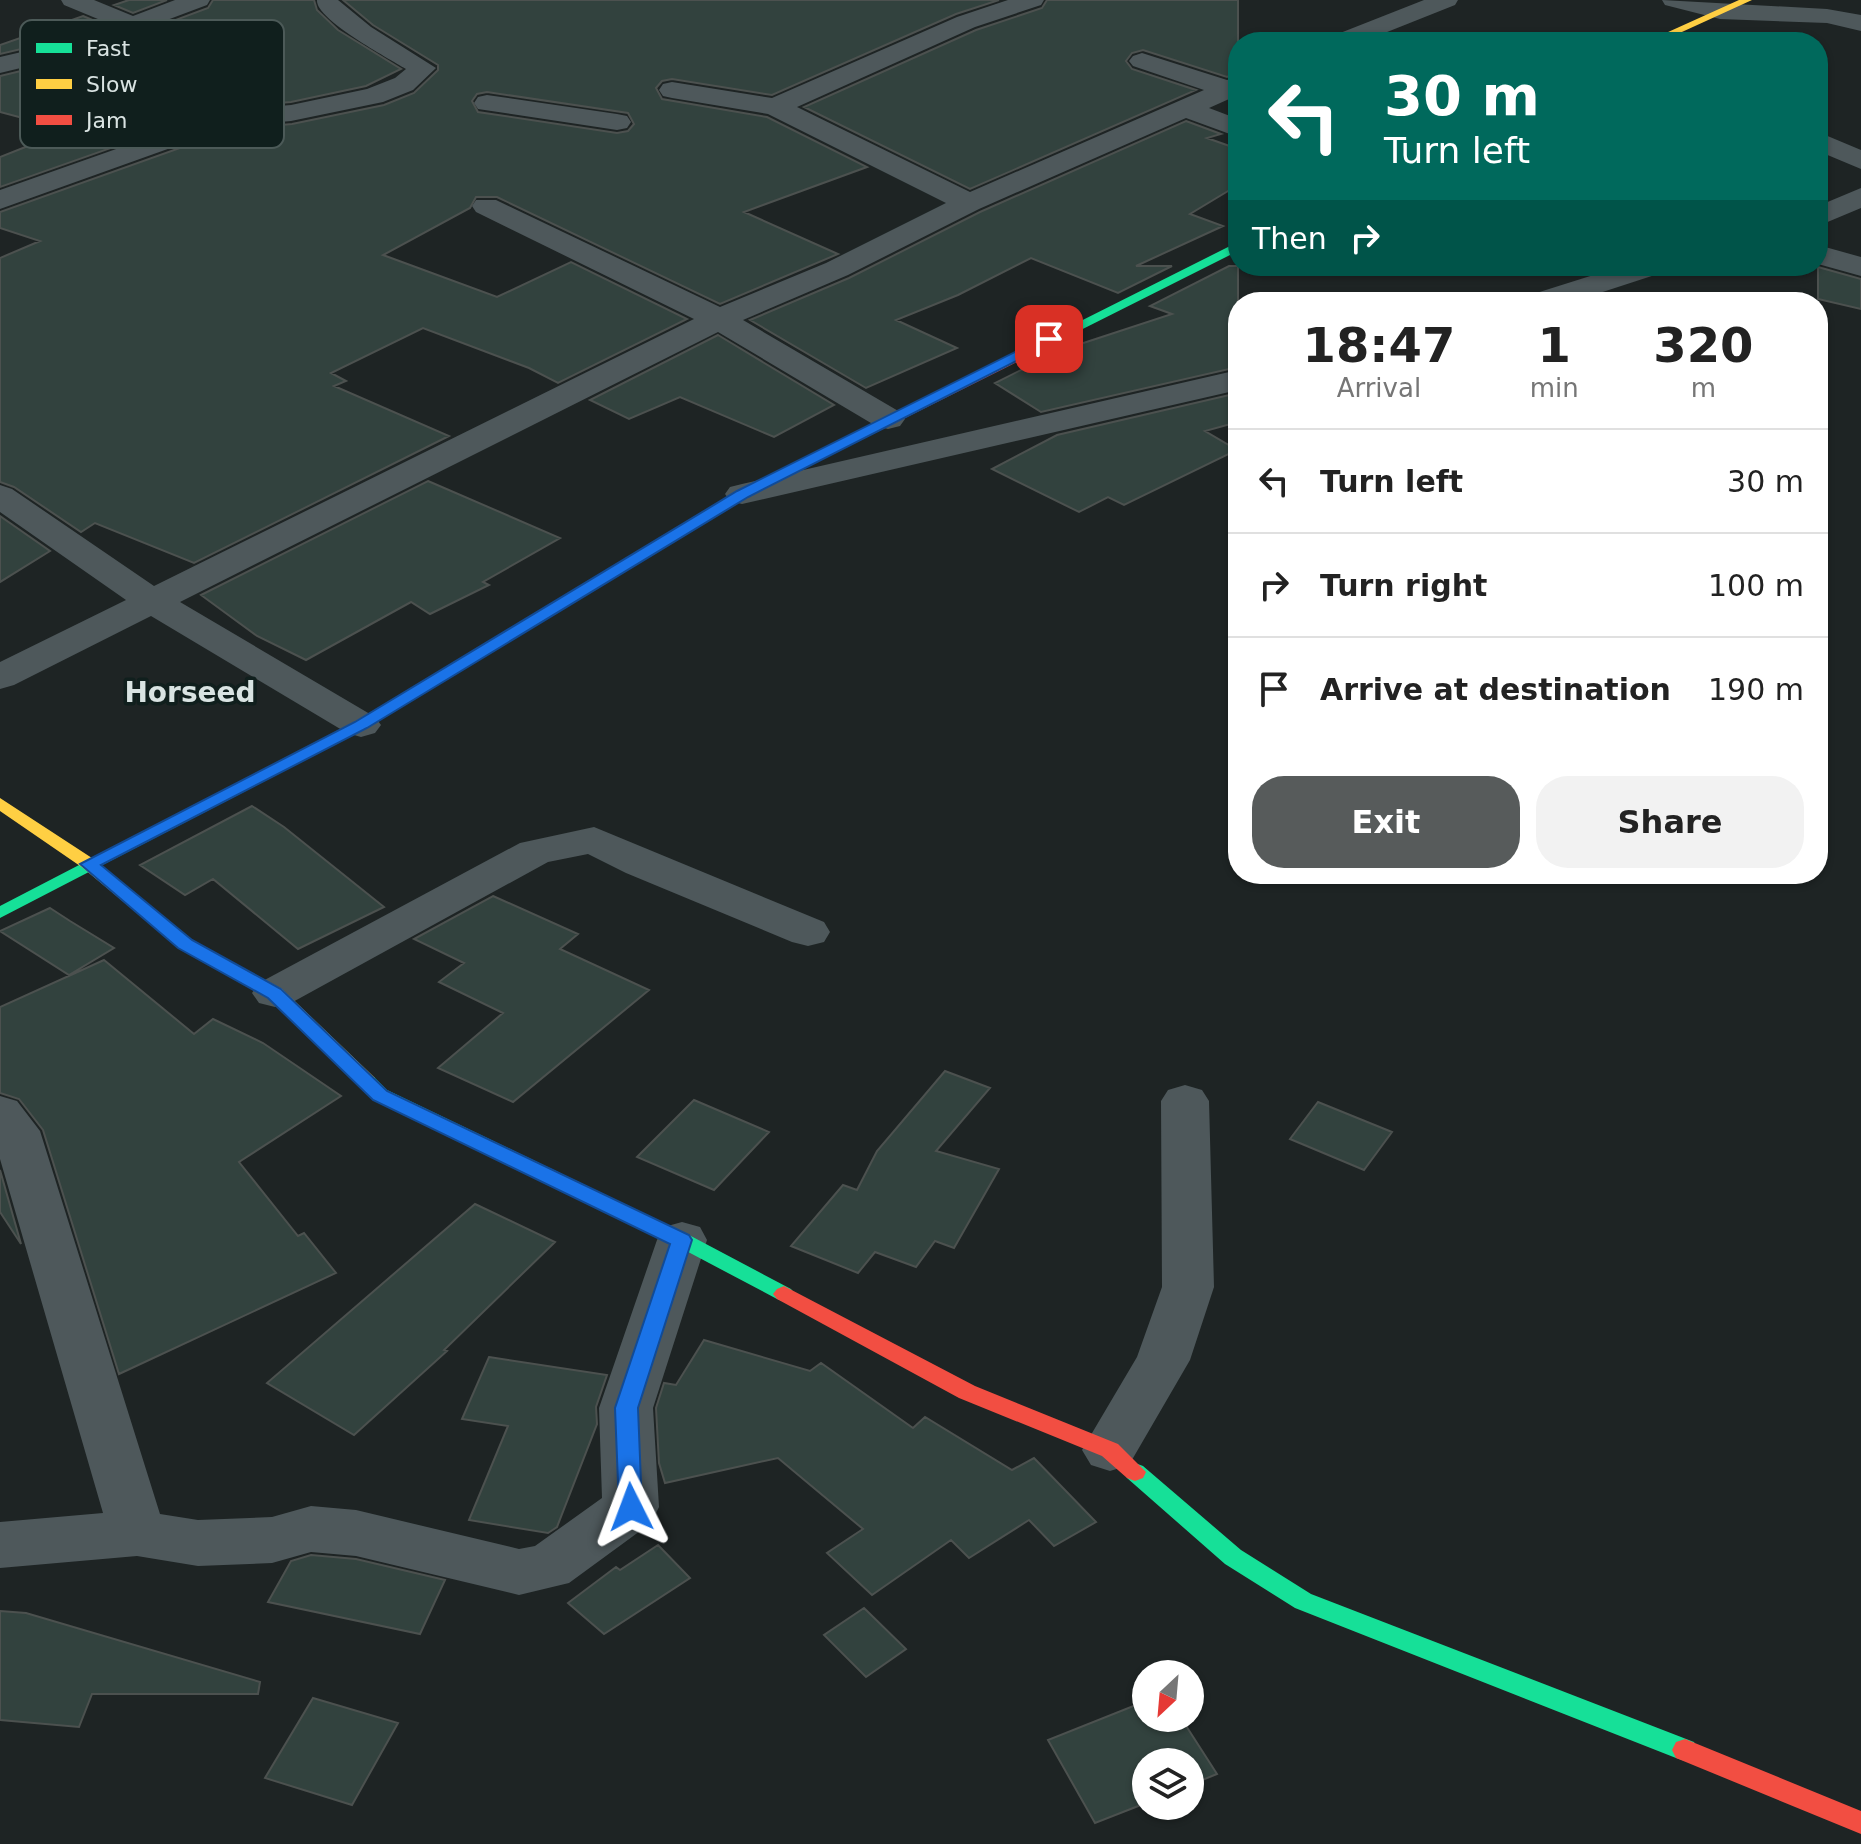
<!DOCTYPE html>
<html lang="en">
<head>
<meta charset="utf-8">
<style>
	body { margin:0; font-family:"DejaVu Sans",sans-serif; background:#f2f2f2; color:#222; height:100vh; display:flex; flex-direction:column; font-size:30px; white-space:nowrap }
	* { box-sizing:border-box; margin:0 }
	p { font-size:26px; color:#767676 }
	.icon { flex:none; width:44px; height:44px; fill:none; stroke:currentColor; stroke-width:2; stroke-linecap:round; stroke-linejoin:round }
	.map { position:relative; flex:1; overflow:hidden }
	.panel { position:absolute; left:1228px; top:292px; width:600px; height:592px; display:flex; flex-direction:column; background:#fff; border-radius:32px; box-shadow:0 2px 6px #0004 }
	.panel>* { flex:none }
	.hud { position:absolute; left:1228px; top:32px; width:600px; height:244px; border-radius:32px; box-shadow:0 2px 6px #0004; background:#00695c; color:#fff; overflow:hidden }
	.needle { width:52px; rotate:206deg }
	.fabs { position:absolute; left:1132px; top:1660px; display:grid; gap:16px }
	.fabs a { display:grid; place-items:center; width:72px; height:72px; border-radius:50%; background:#fff; box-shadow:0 2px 6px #0004; font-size:40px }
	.pin { position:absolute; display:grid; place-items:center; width:68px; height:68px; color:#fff; margin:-34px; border-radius:16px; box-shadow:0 4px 12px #0006 }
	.me { position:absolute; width:88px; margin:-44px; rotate:357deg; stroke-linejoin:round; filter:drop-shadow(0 0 6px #0008) }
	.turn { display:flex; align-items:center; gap:28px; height:168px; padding:0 24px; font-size:36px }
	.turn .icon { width:104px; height:104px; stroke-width:2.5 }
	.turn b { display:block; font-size:56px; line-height:68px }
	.then { display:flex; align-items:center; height:76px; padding:0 24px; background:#0003; gap:16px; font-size:30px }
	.eta { display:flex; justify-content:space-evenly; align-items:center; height:136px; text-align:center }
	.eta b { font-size:48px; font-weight:700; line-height:56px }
	.action { display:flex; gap:16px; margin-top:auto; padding:16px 24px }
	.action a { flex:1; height:92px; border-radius:32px; background:#575b5b; color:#fff; font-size:32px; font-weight:700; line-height:92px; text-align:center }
	.action a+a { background:#f2f2f2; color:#222 }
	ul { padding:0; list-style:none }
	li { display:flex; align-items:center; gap:24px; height:104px; padding:0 24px; border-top:2px solid #e0e0e0 }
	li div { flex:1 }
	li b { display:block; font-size:30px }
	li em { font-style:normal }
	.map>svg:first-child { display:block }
</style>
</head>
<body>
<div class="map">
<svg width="1861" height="1844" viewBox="0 0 1861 1844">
	<rect width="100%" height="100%" fill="#1e2424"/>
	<path fill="#32423e" stroke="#4c514f" stroke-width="2" fill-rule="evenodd" d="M129 0H167L133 13 114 5Z
		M213 0H314L317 10 338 30 401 69 366 86 291 102 231 107 95 50 208 8Z
		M343 0H999L956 14 772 95 672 79 662 81 656 88 662 99 767 117 867 167 744 212 838 254 720 304 497 197H476L470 208 383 255 497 297 571 262 687 319 558 383 529 368 423 328 331 373 346 381 334 386 449 436 194 563 95 523 81 532 14 487 0 482V258L40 241 0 228V212L233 129 292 124 384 105 414 93 438 70V65L373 25ZM487 92 628 113 634 124 628 131 617 133 478 112 472 101 477 94Z
		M1047 0H1238V72L1227 77 1143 50 1132 53 1126 61 1132 69 1196 90 970 189 804 107 976 30 1042 8Z
		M83 16 102 24 55 41 0 54V45Z
		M62 61 196 118 0 187V157L38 142 25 138 53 126 0 112V76Z
		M1186 121 1221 134 1207 138 1238 149V185L1190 214 1223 226 1136 266H1172L1118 293 1031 258 958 295 896 320 957 348 866 388 750 320 849 278 980 212Z
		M1229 266H1238V367L1041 412 995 383 1059 351 1172 314 1150 306Z
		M1818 267 1861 279V309L1818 299Z
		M718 335 834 405 774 437 680 397 629 419 590 400Z
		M1238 393V422L1205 431 1237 450 1124 505 1108 497 1079 512 992 469 1057 435Z
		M428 481 560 538 483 582 489 585 430 614 411 602 306 660 257 636 201 595Z
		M0 516 50 551 0 582Z
		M252 806 284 827 384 907 298 949 213 879 185 895 140 865Z
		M493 896 578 934 560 949 649 990 513 1102 438 1068 503 1013 439 982 464 963 414 939Z
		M50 908 70 921 114 948 69 975 0 931Z
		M104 960 194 1034 213 1019 263 1043 341 1096 239 1162 298 1236 304 1233 336 1273 119 1374 43 1130 19 1099 0 1093V1007Z
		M945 1071 990 1088 936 1151 999 1169 954 1248 935 1241 916 1267 875 1252 858 1273 791 1246 843 1185 857 1190 877 1151Z
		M694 1100 769 1132 714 1190 637 1157Z
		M1318 1102 1392 1132 1364 1170 1290 1139Z
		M0 1170 21 1244 0 1212Z
		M475 1204 555 1242 444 1350 447 1351 354 1435 267 1383Z
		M704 1340 810 1371 821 1363 913 1428 925 1417 1012 1470 1034 1458 1096 1522 1054 1546 1029 1520 969 1558 951 1540 872 1595 827 1553 863 1529 778 1458 665 1483 659 1463 656 1408 664 1383 676 1385Z
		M489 1357 607 1375 596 1407 597 1424 557 1527 548 1533 469 1520 508 1426 462 1419Z
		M658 1545 690 1578 604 1634 568 1603 616 1567 620 1570Z
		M311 1555 356 1559 445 1580 420 1634 268 1602 291 1561Z
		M864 1608 906 1649 866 1677 824 1635Z
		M0 1611 26 1613 260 1682 258 1694H92L79 1727 0 1720Z
		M313 1698 398 1723 352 1805 265 1778Z
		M1146 1701V1718H1181L1217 1774 1190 1785V1762H1146V1803L1095 1823 1048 1740Z"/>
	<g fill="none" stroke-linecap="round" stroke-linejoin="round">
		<path fill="#4e585b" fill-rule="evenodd" d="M61 0H94L133 16 175 0H210L207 5 87 50 231 110 291 105 367 89 395 78 406 69C388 58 315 19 317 0H338L371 27 436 68 413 90 383 102 291 121 232 126 0 209V190L204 118 62 58 0 73V57L56 44 110 24 64 5Z
			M1008 0H1044L1041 5 975 27 797 107 970 192 1204 90 1133 66 1129 61 1133 56 1142 53 1227 80 1238 77V95L1209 108 1238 119V137L1186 118 979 209 848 275 743 320 900 412 905 419 900 426 888 429 876 426 718 332 180 602 375 717 381 725 375 733 361 737 347 733 151 616 14 685 0 689V662L126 600 0 512V485L12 489 154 586 694 319 476 212 472 206 476 200H496L720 307 826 263 946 203 768 114 672 98 663 96 659 90 663 84 672 82 772 98 957 17Z
			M1424 0H1458L1455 5 1362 42H1326L1330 37Z
			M1662 0 1827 9 1861 15V31L1827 23 1720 19 1665 5Z
			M487 95 617 114 627 116 631 122 627 128 617 130 478 109 474 103 478 97Z
			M1818 132 1861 150V169L1818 151Z
			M1861 188V208L1818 226V206Z
			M1818 245 1861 257V276L1818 264Z
			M1622 266H1668L1664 272 1572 302H1526L1530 295Z
			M1238 370V390L742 504 730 501 725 494 730 487 742 484Z
			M594 827 824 922 830 932 824 942 808 946 792 942 626 873 588 854 548 862 291 1003 275 1007 259 1003 252 993 259 983 520 843Z
			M1185 1085 1202 1090 1209 1101 1214 1287 1190 1360 1129 1465 1110 1471 1091 1465 1082 1450 1137 1357 1162 1287 1161 1101 1168 1090Z
			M0 1096 17 1101 40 1131 160 1514 198 1520 272 1517 311 1506 356 1510 519 1549 535 1546 602 1498 599 1408 657 1240 664 1227 682 1222 700 1227 707 1240 653 1408 659 1507 651 1523 569 1583 519 1595 356 1556 311 1552 272 1563 198 1566 137 1556 0 1568V1522L103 1513 0 1159Z"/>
		<path fill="#16e098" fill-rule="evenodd" d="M1238 242V251L1029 356 1017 353Z
			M558 600 563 602V608L367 728 0 918V906L355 722Z
			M367 1076 374 1077 387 1090 689 1235 791 1289 795 1294 791 1299 784 1302 777 1299 675 1245 373 1100 357 1082Z
			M1135 1463 1143 1466 1241 1550 1311 1594 1694 1742 1698 1750 1694 1758 1685 1761 1676 1758 1295 1608 1225 1564 1127 1478 1124 1472 1127 1466Z"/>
		<path fill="#ffcf43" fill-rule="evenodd" d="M1739 0H1752L1660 42H1646Z
			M0 798 95 860 191 940 282 989 374 1077 377 1082 374 1087H360L268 997 179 948 83 868 0 811Z"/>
		<path fill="#f24e42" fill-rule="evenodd" d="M1024 349 1031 353 1029 356 747 497 563 608H553L550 605 737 491Z
			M784 1286 975 1386 1118 1444 1146 1472 1143 1478 1135 1481 1127 1478 1102 1456 959 1398 777 1299 773 1294 777 1289Z
			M1685 1739 1861 1811V1834L1676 1758 1672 1750 1676 1742Z"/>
	</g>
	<path fill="#1a73e8" stroke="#114b97" stroke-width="2" d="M1049 335 1054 336V342L748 497 367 728 101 865 192 940 281 989 387 1091 689 1235 692 1240 638 1408 642 1507 639 1513H623L619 1507 615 1408 670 1244 373 1100 268 998 178 948 80 864 355 722 737 491Z"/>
	<g text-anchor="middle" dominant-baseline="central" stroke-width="7" stroke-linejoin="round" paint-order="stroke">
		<g font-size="28" font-weight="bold" fill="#d9e3e2" stroke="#101f1d">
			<text x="190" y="692">Horseed</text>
		</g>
	</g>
	<rect x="20" y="20" width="264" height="128" rx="12" fill="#101f1d" stroke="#4c5a58" stroke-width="2"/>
	<rect x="36" y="43" width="36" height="10" fill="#16e098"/>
	<rect x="36" y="79" width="36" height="10" fill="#ffcf43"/>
	<rect x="36" y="115" width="36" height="10" fill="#f24e42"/>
	<g font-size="22" fill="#d9e3e2">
		<text x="86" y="56">Fast</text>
		<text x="86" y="92">Slow</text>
		<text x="86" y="128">Jam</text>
	</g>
</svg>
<div class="fabs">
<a><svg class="needle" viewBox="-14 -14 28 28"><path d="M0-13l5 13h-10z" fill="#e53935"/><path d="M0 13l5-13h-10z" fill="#767676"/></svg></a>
<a><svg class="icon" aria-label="layers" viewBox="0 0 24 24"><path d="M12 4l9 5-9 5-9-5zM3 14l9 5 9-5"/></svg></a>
</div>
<div class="pin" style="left:1049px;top:339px;background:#d93025"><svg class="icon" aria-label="arrive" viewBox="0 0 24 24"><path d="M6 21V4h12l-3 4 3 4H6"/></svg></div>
<svg class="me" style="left:631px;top:1507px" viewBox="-20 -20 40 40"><path d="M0-17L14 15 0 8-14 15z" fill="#1a73e8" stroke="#fff" stroke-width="4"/></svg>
<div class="hud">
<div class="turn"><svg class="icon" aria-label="left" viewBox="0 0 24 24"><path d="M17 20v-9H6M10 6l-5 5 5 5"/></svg><div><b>30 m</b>Turn left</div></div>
<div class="then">Then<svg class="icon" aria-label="right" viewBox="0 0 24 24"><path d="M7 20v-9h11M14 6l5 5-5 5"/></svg></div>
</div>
<section class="panel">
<div class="eta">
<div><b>18:47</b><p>Arrival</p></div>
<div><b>1</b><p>min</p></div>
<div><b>320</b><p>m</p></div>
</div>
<ul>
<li><svg class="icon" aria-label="left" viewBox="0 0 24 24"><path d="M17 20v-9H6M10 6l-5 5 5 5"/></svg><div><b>Turn left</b></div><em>30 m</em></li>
<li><svg class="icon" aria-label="right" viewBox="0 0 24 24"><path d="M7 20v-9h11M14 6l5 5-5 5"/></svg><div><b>Turn right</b></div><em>100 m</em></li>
<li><svg class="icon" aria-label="arrive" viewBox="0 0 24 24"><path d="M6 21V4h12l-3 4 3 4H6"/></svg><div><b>Arrive at destination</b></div><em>190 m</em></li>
</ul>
<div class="action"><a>Exit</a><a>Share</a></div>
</section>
</div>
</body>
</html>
